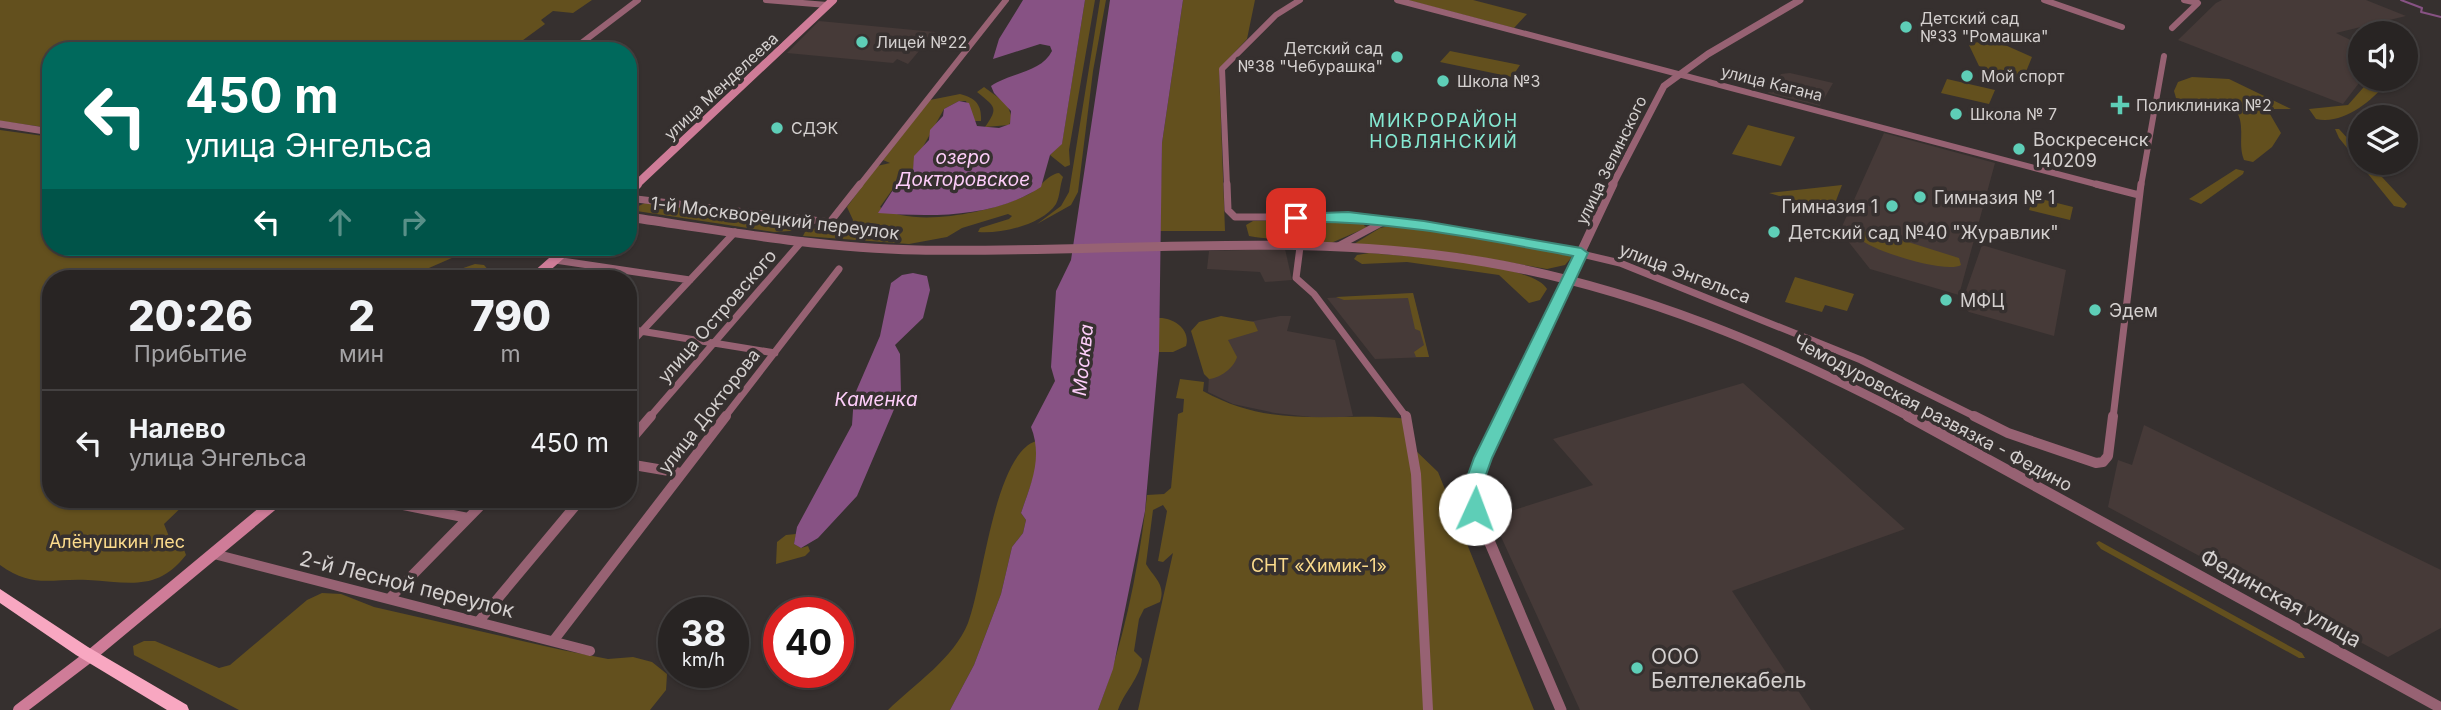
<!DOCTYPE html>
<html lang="ru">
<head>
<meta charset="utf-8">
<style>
	body { margin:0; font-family:Inter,sans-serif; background:#302c2b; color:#f1f3f6; height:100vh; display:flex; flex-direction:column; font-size:26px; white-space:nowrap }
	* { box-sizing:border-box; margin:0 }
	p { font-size:23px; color:#a5a4a6 }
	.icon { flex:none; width:38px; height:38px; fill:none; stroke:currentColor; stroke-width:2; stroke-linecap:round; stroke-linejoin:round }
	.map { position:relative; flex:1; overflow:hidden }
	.panel { position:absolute; left:42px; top:270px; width:595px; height:238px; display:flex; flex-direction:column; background:#282423; border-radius:28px; box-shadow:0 2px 5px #0004,0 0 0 2px #444141 }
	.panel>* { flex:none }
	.top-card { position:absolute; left:42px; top:42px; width:595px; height:214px; border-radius:28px; box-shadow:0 2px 5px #0004,0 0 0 2px #444141; background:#00695c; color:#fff; overflow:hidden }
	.buttons { position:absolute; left:2348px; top:21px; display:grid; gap:14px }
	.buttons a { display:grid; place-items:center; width:70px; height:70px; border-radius:50%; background:#282423; box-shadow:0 2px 5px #0004,0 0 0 2px #444141; font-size:35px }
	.speed { position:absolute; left:658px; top:597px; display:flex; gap:14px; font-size:35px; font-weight:700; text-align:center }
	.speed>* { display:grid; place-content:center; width:91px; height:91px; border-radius:50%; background:#282423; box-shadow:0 2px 5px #0004,0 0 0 2px #444141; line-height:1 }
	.speed small { font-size:18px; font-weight:400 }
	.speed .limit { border:10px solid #d22; background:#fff; color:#111 }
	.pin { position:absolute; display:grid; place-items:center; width:60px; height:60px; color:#fff; margin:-30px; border-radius:14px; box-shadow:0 4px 10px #0006 }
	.me { position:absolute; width:77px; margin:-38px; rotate:2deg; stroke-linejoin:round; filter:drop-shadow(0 0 5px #0008) }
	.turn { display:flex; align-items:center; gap:24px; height:147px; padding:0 28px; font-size:32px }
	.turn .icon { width:91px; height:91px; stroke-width:2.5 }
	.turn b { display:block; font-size:49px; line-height:60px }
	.lanes { display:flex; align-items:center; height:66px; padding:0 28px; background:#0003; justify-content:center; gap:35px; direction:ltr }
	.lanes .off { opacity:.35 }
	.eta { display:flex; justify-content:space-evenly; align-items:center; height:119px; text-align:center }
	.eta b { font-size:42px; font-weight:800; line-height:49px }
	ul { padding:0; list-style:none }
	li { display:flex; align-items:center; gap:21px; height:105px; padding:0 28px; border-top:2px solid #444141 }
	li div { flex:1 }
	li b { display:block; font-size:26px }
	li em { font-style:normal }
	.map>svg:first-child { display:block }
</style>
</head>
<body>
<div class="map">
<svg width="2441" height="710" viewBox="0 0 2441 710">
	<rect width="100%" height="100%" fill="#36302f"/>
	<path fill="#463a38" d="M2222 0H2366L2406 16 2336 33 2361 45 2362 79 2343 104 2178 40 2216 3Z
		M819 21 935 32 908 64 897 59 893 63 787 53Z
		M1790 73 1833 83 1820 106 1768 93 1781 74Z
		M1884 133 1995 163 1959 295 1870 269 1840 231Z
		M1982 245 2066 270 2054 336 1969 312 1961 305Z
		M1285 249 1292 280 1265 282 1260 272 1207 269 1209 251Z
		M1413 293 1429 357 1375 359 1327 298Z
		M1280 316H1291L1287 331 1335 340 1353 416 1329 419 1275 413 1233 404 1208 392 1212 329Z
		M1743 383 1905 529 1732 591 1811 710H1580L1492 517 1593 485 1553 439Z
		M2144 425 2441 570V628L2388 657 2108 507 2118 460 2132 465Z"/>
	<path fill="#63501e" d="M0 0H592L573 13 553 11 541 20 545 24 519 43 516 51H51V128L0 121Z
		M1085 0H1095L1069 150 1070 165 1065 167 1050 155 1062 143Z
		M1100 0H1106L1093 71 1078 192 1071 205 1037 224 1061 206 1069 192Z
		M1183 0H1255L1247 39 1219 69 1225 231H1160L1162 143Z
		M1407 0H1473L1527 14 1514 28Z
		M1996 41 2032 57 2023 79 1979 66 1968 43Z
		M1450 51 1520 65 1512 77 1440 62Z
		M2192 77 2229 79 2291 109H2267L2281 133 2272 147 2253 162 2244 160C2235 138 2253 115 2221 99L2199 104 2176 98 2174 91 2178 82Z
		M1947 79 1995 90 1989 104 1941 93Z
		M2382 79 2386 84C2370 102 2343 125 2316 119L2309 109 2348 105 2370 80Z
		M984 87 1007 104 1012 118 1009 125 985 127C999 107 995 107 977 92Z
		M960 94C975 98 982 104 981 121H973L966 101H959L944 109 914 163 913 170 902 176 880 207C914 229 994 212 1029 194 1039 189 1048 174 1059 173L1063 177C1060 184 1060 197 1056 204 1042 225 1001 234 978 232L980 228 1009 219 1012 216 1008 214 962 228 947 237 909 244 803 236 805 232 821 226 852 224 853 220 847 207 877 166 890 163 883 160 930 100Z
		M1748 125 1795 137 1781 166 1732 154Z
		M2335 129H2339L2361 153V163H2369L2407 204 2404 208 2394 206 2339 138Z
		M0 130 51 137V247H477L406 278H51V499H190L164 524 170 539 183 547 186 555C157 592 129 582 88 580 51 578 33 589 0 565Z
		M2236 169 2244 171 2243 174 2201 204 2189 199Z
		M1842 185 1832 211 1769 193Z
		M2033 197 2073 207 2070 220 2029 210Z
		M645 203 799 221 804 223 790 231 774 232 630 210Z
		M1352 220 1366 223 1364 226 1368 227 1331 243C1305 239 1276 241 1249 236L1246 225 1253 221Z
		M1393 225 1445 230 1563 252 1572 257 1565 265 1547 269 1462 254 1354 244 1380 228Z
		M1873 231 1959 258 1961 265C1947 274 1871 251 1859 238L1861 232Z
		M1369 253C1401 256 1533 263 1547 289L1540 300 1529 303 1499 275 1407 262 1362 264 1354 259 1357 255Z
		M475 264 484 265 490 272V278H434Z
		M1795 277 1854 294 1847 311 1825 305 1822 312 1785 302Z
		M1413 293 1429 357H1416L1414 352 1424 345 1420 331 1415 329 1408 298 1344 300 1336 297Z
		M1221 316 1254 322 1258 331 1228 340 1237 357C1234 368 1220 378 1209 379L1204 374 1191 331 1199 322Z
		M1158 318C1174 317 1191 330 1186 346L1173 352H1159Z
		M1180 379 1204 382 1203 391C1275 431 1334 411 1408 419L1413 448 1438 472 1534 710H1138L1173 553 1163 562 1158 561 1167 511 1163 505 1153 510 1146 564C1154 578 1166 584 1160 602L1144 609 1139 619 1134 651 1142 659C1140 678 1124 692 1118 710H1098C1124 642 1139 568 1147 495L1164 494 1171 488 1178 414 1183 412 1184 399 1176 398Z
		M1036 441V470L1021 513 1026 520 1023 533 1012 547 1001 594 974 665 950 710H888C915 684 954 658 968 623 984 581 994 455 1036 441Z
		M796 534 794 544 801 548 808 546 810 551 805 556 776 564 777 542 786 535Z
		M2099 541 2302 653 2305 658H2299L2101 549 2096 543Z
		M322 593 341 594 374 607 562 650 608 659 633 657 652 662 667 674 666 690 650 710H239L134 655 133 646 144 641H155L219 668 230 665 307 600Z"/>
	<path fill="#875284" d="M1023 0H1085L1062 144 1050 155 1041 187C993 218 932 217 878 213L902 176 913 170 914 156 929 140 930 130 943 116 944 109 959 101 969 103 977 126 999 128 1010 124 1011 111 994 93 991 86C1011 72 1041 73 1052 51L1050 46 1040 44 993 59 999 39Z
		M1110 0H1183L1162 143 1159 352 1145 511 1113 669 1098 710H950L974 665 1001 594 1012 547 1023 533 1026 520 1021 513C1031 484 1043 458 1031 427L1055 381 1051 367 1056 291 1071 260Z
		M913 273 927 276 930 290 923 318 895 345 900 354 901 393 857 496 818 538 801 548 794 544 797 527 852 425 854 396 880 336 891 283 902 275Z"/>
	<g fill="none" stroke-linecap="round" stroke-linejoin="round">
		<path stroke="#875284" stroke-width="2" d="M2401 0 2422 8 2421 12 2441 17"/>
		<path stroke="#976273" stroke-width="6" d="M766 0 827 5
			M1397 0 2103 186
			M2044 0 2122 27
			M2172 28 2198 3 2184 0
			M571 51 638 0
			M859 186 1006 0
			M1227 186 1222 69 1276 15 1300 0
			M2141 186 2164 56"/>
		<path stroke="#976273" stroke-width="7" d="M1227 184 1228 210 1235 217H1348L1424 225 1552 247 1620 263 1861 360 1978 418
			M2096 184 2139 195
			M628 198 830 222 860 184
			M1338 246 1385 221
			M1300 247 1296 278 1314 294 1407 418
			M555 260 690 280
			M628 329 775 353
			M628 346 735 232
			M649 418 802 241
			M724 418 839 269
			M2113 418 2141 184"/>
		<path stroke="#976273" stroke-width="10" d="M1406 416 1416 474 1428 710
			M1974 416 2008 433 2096 463 2103 462 2108 456 2113 416
			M628 443 651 416
			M628 464 681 473
			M373 499 468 518
			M214 554 590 651
			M389 599 487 499
			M479 621 581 499
			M554 640 726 416"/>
		<path stroke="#976273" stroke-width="7" d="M0 124 51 132
			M1612 186 1664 86 1708 54 1800 0"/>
		<path stroke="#976273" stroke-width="9" d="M628 217C724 231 820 248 917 250 1106 254 1298 230 1485 262 1636 288 1776 347 1912 418
			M1503 418 1613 184"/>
		<path stroke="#976273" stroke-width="11" d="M1504 416 1475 477 1473 503 1561 710
			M1908 416 2441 708"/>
		<path stroke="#cf7c98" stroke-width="8" d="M635 186 833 0"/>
		<path stroke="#cf7c98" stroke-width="10" d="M628 192 637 184
			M534 278 569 247"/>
		<path stroke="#cf7c98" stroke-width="12" d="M19 710 90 656 279 499"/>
		<path fill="#f8a7c1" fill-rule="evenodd" d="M0 589 88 647 187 705 189 710H167L76 655 0 603Z"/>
	</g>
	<path fill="#5eceb7" stroke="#3d8677" stroke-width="2" d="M1348 212 1424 221 1581 248 1588 253 1492 458 1482 486 1484 509 1481 514H1468L1464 486 1474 458 1573 256C1481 239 1390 220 1296 222L1289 218 1296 214Z"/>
	<g fill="#5eceb7" stroke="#36302f" stroke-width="2.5">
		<circle cx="1906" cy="27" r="7"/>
		<circle cx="862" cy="42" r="7"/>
		<circle cx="1397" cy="57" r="7"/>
		<circle cx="1967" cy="76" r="7"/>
		<circle cx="1443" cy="81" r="7"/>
		<path d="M2116.5 94.5h7v7h7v7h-7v7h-7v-7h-7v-7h7z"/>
		<circle cx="1956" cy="114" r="7"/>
		<circle cx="777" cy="128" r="7"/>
		<circle cx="2019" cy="149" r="7"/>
		<circle cx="1920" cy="197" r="7"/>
		<circle cx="1892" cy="206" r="7"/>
		<circle cx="1774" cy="232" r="7"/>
		<circle cx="1946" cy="300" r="7"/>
		<circle cx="2095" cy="310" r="7"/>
		<circle cx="1637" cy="668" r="7"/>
	</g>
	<g text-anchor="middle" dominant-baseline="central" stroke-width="7" stroke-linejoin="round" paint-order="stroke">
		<g font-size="16" fill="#d4d0cf" stroke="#36302f" text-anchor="start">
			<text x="1920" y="18">Детский сад<tspan x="1920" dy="18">№33 "Ромашка"</tspan></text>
			<text x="876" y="42">Лицей №22</text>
			<text x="1383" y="48" text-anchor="end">Детский сад<tspan x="1383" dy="18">№38 "Чебурашка"</tspan></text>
			<text x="1981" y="76">Мой спорт</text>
			<text x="1457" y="81">Школа №3</text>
			<text x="2136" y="105">Поликлиника №2</text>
			<text x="1970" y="114">Школа № 7</text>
			<text x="791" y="128">СДЭК</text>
		</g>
		<g font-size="16" fill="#d4d0cf" stroke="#36302f">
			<text transform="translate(1772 83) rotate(14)">улица Кагана</text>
			<text transform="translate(721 86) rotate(-43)">улица Менделеева</text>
			<text transform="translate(1611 160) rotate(-64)">улица Зелинского</text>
		</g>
		<g font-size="18" letter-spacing="2" fill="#85e9d3" stroke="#36302f">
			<text x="1444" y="120">МИКРОРАЙОН<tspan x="1444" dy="21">НОВЛЯНСКИЙ</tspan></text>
		</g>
		<g font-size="18" fill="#d4d0cf" stroke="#36302f" text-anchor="start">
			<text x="2033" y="139">Воскресенск<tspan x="2033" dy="21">140209</tspan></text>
			<text x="1934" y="197">Гимназия № 1</text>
			<text x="1878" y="206" text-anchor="end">Гимназия 1</text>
			<text x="1788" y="232">Детский сад №40 "Журавлик"</text>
			<text x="1960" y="300">МФЦ</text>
			<text x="2109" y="310">Эдем</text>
		</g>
		<g font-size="18" fill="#d4d0cf" stroke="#36302f">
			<text transform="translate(775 218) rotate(7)">1-й Москворецкий переулок</text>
			<text transform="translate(1685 273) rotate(21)">улица Энгельса</text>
			<text transform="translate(717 316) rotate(-49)">улица Островского</text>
			<text transform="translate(709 411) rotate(-52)">улица Докторова</text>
			<text transform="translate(1933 413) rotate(28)">Чемодуровская развязка - Федино</text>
		</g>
		<g font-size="18" fill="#fbdb8c" stroke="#36302f">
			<text x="117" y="541">Алёнушкин лес</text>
			<text x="1319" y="565">СНТ «Химик-1»</text>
		</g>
		<g font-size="19" font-style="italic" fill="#fecefa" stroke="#36302f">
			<text x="963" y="157">озеро<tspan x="963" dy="22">Докторовское</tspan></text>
			<text transform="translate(1083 360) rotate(-84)">Москва</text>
			<text x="876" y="399">Каменка</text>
		</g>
		<g font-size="21" fill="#d4d0cf" stroke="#36302f">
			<text transform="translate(407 584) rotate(14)">2-й Лесной переулок</text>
			<text transform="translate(2281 598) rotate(29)">Фединская улица</text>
		</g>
		<g font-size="21" fill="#d4d0cf" stroke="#36302f" text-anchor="start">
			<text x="1651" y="656">ООО<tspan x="1651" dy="24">Белтелекабель</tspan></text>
		</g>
	</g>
</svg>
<div class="buttons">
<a><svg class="icon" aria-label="sound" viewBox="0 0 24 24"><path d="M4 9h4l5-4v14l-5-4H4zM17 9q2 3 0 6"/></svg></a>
<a><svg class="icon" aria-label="layers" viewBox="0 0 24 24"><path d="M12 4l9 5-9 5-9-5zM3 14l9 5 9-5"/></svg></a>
</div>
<div class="speed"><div>38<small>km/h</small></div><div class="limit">40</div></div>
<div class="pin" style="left:1296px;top:218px;background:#d93025"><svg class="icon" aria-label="arrive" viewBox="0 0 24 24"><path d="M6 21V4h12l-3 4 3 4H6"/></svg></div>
<svg class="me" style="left:1475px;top:509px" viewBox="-20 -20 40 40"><circle r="19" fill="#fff"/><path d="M0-13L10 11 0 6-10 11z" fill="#5eceb7"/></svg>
<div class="top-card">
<div class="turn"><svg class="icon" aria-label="left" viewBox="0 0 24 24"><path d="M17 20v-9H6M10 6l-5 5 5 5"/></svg><div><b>450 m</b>улица Энгельса</div></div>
<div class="lanes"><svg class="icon" aria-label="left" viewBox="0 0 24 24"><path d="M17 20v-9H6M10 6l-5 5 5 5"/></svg><svg class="icon off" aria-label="ahead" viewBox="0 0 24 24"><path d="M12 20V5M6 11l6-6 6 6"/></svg><svg class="icon off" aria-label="right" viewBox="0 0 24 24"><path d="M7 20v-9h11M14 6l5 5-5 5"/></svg></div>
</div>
<section class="panel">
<div class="eta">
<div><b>20:26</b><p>Прибытие</p></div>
<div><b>2</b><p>мин</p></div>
<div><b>790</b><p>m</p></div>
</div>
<ul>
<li><svg class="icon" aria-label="left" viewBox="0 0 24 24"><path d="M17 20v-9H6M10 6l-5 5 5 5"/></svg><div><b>Налево</b><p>улица Энгельса</p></div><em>450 m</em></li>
</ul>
</section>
</div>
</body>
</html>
